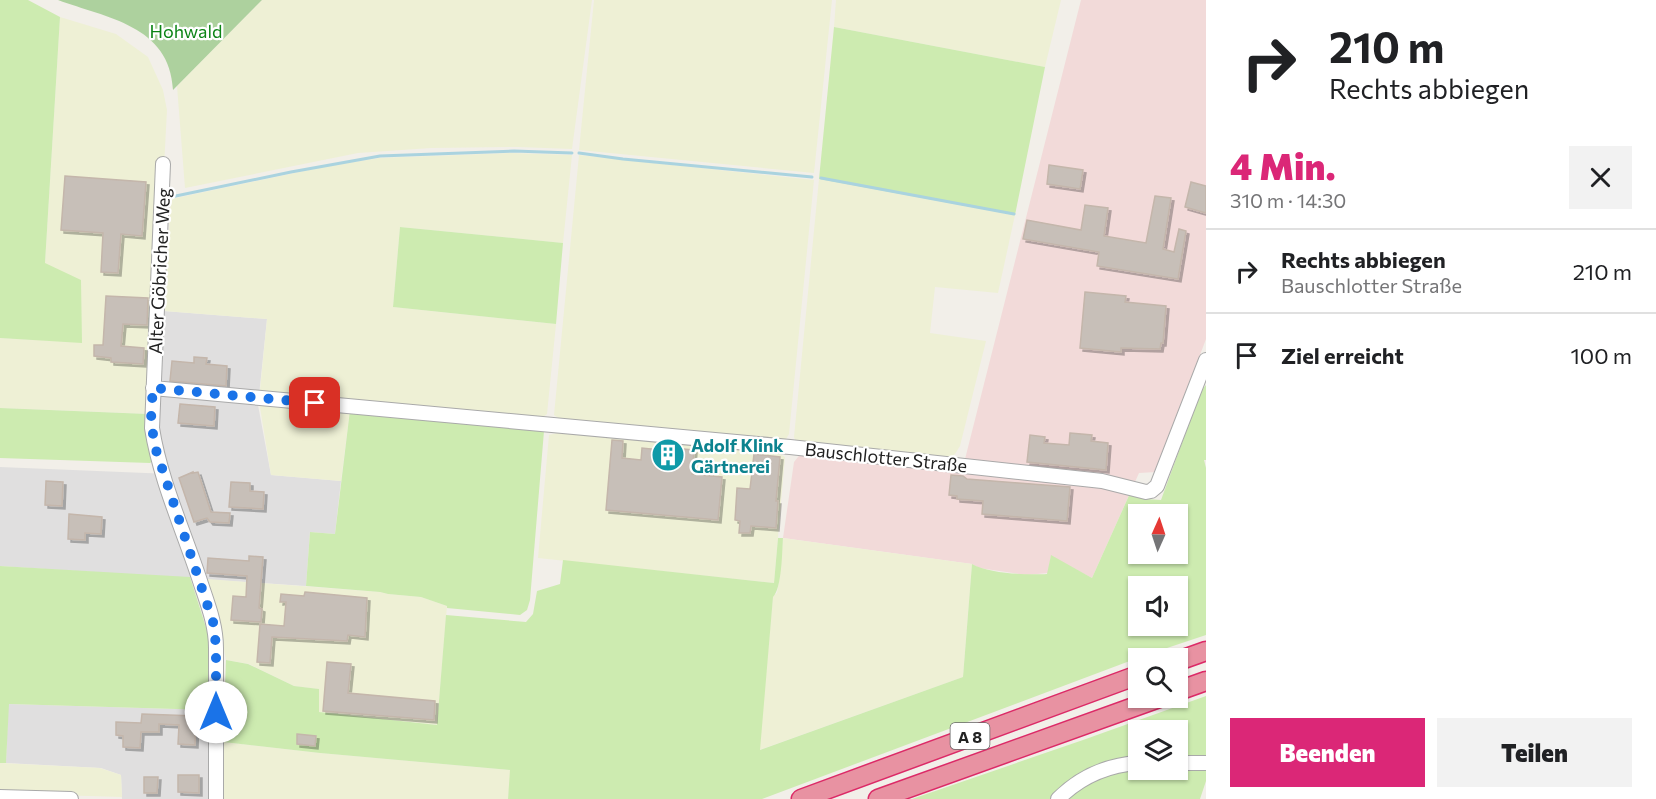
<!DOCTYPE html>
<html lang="de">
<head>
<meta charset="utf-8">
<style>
	body { margin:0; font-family:Commissioner,sans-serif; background:#f2f2f2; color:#202124; height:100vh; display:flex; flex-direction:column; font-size:22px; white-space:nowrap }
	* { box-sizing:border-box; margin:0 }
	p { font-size:20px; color:#757577 }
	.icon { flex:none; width:33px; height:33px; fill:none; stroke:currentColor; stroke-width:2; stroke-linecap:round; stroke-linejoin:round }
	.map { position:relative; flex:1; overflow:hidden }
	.side { display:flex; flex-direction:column; background:#fff; width:450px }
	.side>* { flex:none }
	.top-card { background:#fff; color:#202124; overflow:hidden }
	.needle { width:39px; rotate:3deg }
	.buttons { position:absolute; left:1128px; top:504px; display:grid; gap:12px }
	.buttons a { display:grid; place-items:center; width:60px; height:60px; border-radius:0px; background:#fff; box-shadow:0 2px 4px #0004; font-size:30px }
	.pin { position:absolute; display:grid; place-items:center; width:51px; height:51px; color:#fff; margin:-26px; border-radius:12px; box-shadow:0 3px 9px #0006 }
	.me { position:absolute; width:66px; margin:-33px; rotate:0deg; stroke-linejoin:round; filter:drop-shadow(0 0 4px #0008) }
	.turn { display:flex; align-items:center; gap:21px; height:126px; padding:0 24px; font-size:27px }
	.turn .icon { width:78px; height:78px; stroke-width:2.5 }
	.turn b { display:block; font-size:42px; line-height:51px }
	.round { display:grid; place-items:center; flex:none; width:63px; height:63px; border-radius:0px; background:#f2f2f2 }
	.summary { display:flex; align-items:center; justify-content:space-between; height:102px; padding:0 24px }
	h1 { font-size:36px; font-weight:800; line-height:45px; color:#db2777 }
	.primary-button { display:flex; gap:12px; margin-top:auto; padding:12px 24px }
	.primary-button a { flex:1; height:69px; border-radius:0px; background:#db2777; color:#fff; font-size:24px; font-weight:800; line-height:69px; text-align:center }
	.primary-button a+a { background:#f2f2f2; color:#202124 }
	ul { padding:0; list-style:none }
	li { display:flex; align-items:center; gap:18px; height:84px; padding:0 24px; border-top:2px solid #e0e0e0 }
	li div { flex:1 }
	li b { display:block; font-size:22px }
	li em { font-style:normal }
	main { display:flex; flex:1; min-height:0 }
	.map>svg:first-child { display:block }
</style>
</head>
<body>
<main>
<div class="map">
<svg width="1206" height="799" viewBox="0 0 1206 799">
	<defs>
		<filter id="shadow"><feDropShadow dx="3" dy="3" stdDeviation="0" flood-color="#0004"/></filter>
	</defs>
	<rect width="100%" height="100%" fill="#f2efe9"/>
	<path fill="#e0dfdf" d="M164 311 267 319 258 405 271 475 341 481 335 534 310 532 306 586 0 566V467L170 474 158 427Z
		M8 704 209 710 212 799H122L121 775 101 768 6 763Z"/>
	<path fill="#f2dad9" d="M1081 0H1206V339L1156 472 1139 473 1092 578 1051 556 1048 573 1026 575 979 568 972 564 783 538 794 462 802 452 962 471Z"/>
	<path fill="#eef0d5" d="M262 0H592L572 149 518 147 431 148 358 153 185 188 177 86Z
		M594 0H832L814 173 579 150Z
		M836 0H1061L1045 67 834 27Z
		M60 17 116 34 148 57 163 90 167 110 151 414 0 408V338L82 342 45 263Z
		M511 153 572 155 563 243 400 227 393 307 556 324 547 414 539 420 260 390 267 319 164 311 171 199 323 167 379 158Z
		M579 155 814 180 789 434 786 439 780 443 564 422 554 415Z
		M819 179 1015 215 998 293 935 287 930 333 986 341 960 446 955 454 948 459 796 442 794 437Z
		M259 401 350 410 341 481 271 475Z
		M565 431 772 449 785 457 774 583 538 558 549 435Z
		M783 538 972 564 963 677 759 750 773 596 777 593 779 582Z
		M207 579 380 592 388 594 421 597 447 606 437 725 318 712V689L294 686 249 664 226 660 214 598Z
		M223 742 320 753 511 770 508 799H223Z
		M0 763 100 768 121 775 122 797 21 794 0 790Z"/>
	<path fill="#cdebb0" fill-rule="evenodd" d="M0 0H28L60 17 45 263 81 280 82 343 0 338Z
		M834 27 1045 67 1015 215 819 179Z
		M400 227 563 243 556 324 393 307Z
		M1206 385V460H1204L1206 468V635L1143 656 762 799H508L510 770 320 753 223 742 226 660 248 664 294 686 319 689V712L437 725 446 615 526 622 533 614 537 591 560 584 563 560 774 583 778 538H783C782 552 782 588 773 597L760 750 963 677 972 564C990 574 1027 575 1047 574L1051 555 1092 578 1131 491 1146 499 1161 500 1201 391ZM1138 514H1178V554H1138ZM1138 586H1178V626H1138Z
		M0 408 148 414 154 460 150 463 0 458Z
		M350 410 540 428 544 431 530 600 527 610 520 615 447 608V606L421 597 388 594 380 592 306 586 310 532 335 534Z
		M0 566 190 577 210 640 209 710 9 704 6 763H0Z
		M1206 696V757H1178V730H1138V758L1098 765 1084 771 1050 799H912L1083 740Z
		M1206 766V781L1200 799H1067L1092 780 1117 770H1178Z"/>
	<path fill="#add19e" d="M58 0H262L173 90C170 25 106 18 58 0Z"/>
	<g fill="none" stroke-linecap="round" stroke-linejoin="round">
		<path stroke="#aad3df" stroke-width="3" d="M579 153 623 159 812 177
			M821 178 1014 214
			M171 197 291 172 380 156 514 151 572 153"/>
	</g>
	<path fill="#c7bfb8" stroke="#c4b6ab" stroke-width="1.5" filter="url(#shadow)" d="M1049 165 1083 170 1080 189 1047 184Z
		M65 176 146 182 142 236 121 234 118 273 101 272 103 233 61 230Z
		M1191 182 1206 186V213L1185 207Z
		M1155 196 1171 198 1163 249 1174 252 1179 229 1186 231 1178 279 1097 266 1099 252 1023 239 1027 220 1081 230 1085 205 1108 208 1104 236 1146 243Z
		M1085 292 1126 296 1125 302 1166 306 1163 343H1161L1160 349 1121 348V352L1080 348Z
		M106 296 148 298 147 325 123 324 121 346 144 348 143 364 111 362V358L94 356V345H103Z
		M194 357 207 358 206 364 227 366 226 386 170 381 172 361 194 363Z
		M180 404 215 407 214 426 178 423Z
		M1070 433 1092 435 1091 441 1108 443 1106 470 1027 462 1030 435 1045 437 1044 443 1069 445Z
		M612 440 623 441 622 458 641 460 642 448 671 451 672 448 694 450 692 474 722 477 718 520 606 510Z
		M754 454 780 457 776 501H778L776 528 751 526 750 533H739L740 521 735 520 737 488 750 489Z
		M193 472V473L198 472 211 512 230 513 229 523 210 522 207 518 194 522 179 478Z
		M951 475 963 476 967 479 1070 487 1067 521 982 514 983 501 957 499V496L949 495Z
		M46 481 63 482 62 506 45 505Z
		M231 482 250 483V491L264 492 263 509 229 507Z
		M69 514 102 517 101 534 85 533V540L68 539Z
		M249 556 263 557 259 608 262 609 261 622 231 620 233 596 246 597 247 576 207 573 208 558 249 561Z
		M305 592 367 598 365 637 348 635 347 641 272 637 270 663 257 662 260 624 284 626 286 602H280L281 594 304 596Z
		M327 662 351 664 348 693 435 701 434 720 323 711Z
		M142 714 196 716 195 745 178 744 179 725 159 724V732H141L140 748 123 747V736L116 735V722L141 723Z
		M297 734 316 736 315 746 297 744Z
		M178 775H199V793L178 792Z
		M144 777H158L157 793H144Z"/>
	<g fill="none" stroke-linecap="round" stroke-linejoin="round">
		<g stroke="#a9a9a9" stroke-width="16">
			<path id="minor" d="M163 164 152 428C160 480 185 534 201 584 208 605 216 625 216 648V799
				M153 388 790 447 1102 481 1146 492 1151 491 1157 486 1206 360
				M1178 763H1206
				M0 797 71 799
				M1058 799C1080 777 1108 765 1138 763"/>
		</g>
		<g stroke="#dc2a67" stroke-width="21">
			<path id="highway" d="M1178 661 1206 651
				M1178 691 1206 681
				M801 799 1138 675
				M878 799 1159 698"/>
		</g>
		<use href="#minor" stroke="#fff" stroke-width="14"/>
		<use href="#highway" stroke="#e892a2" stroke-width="18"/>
	</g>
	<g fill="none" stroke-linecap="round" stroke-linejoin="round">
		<path stroke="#1a73e8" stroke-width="10" stroke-dasharray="0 18" d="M216 712V648L214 625 154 444 151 414 153 388 315 403"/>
	</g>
	<defs>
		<g id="building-disc" transform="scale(1.725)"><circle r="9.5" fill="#0f9aa8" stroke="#fff"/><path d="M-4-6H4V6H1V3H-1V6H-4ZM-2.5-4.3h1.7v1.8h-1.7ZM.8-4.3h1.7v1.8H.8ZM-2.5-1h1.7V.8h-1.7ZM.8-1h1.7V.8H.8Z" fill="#fff"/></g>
	</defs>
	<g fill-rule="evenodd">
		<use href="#building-disc" x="668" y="455"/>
	</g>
	<g text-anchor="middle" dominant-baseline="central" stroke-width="4.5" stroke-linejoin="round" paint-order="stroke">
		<rect fill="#fff" stroke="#646464" stroke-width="1.5" x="950.5" y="723" width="39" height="26" rx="4.5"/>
		<g font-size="16" font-weight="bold" fill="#222">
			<text x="970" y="736">A 8</text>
		</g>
		<g font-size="18" fill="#0c8416" stroke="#fff">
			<text x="186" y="31">Hohwald</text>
		</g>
		<g font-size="18" fill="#222" stroke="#fff">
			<text transform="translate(159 271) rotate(-87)">Alter Göbricher Weg</text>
			<text transform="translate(886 457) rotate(6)">Bauschlotter Straße</text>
		</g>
		<g font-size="18" font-weight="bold" fill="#0d838f" stroke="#fff" text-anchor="start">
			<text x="691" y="445">Adolf Klink<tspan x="691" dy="21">Gärtnerei</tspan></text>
		</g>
	</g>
</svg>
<div class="buttons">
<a><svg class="needle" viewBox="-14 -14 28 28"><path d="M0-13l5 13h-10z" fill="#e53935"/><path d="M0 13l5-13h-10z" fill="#757577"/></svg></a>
<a><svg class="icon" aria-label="sound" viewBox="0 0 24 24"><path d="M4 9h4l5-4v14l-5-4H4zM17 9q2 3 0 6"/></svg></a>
<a><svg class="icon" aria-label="search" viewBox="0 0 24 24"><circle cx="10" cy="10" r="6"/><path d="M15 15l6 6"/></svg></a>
<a><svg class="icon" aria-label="layers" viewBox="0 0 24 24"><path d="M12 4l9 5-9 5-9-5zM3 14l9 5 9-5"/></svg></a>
</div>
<div class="pin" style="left:315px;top:403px;background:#d93025"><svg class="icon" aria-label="arrive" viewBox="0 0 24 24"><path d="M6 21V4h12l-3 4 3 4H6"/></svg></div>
<svg class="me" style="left:216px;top:712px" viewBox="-20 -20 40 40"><circle r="19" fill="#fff"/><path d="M0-13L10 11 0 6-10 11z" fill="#1a73e8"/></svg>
</div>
<section class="side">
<div class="top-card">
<div class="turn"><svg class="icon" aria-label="right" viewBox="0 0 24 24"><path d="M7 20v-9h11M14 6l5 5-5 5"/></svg><div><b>210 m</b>Rechts abbiegen</div></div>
</div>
<div class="summary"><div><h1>4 Min.</h1><p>310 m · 14:30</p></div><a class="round"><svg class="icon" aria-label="close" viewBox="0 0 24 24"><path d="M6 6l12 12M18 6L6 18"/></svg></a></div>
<ul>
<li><svg class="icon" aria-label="right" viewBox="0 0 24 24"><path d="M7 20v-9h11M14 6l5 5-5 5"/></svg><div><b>Rechts abbiegen</b><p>Bauschlotter Straße</p></div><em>210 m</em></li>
<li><svg class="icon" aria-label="arrive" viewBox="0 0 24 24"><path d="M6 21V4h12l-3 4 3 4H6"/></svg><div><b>Ziel erreicht</b></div><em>100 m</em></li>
</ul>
<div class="primary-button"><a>Beenden</a><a>Teilen</a></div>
</section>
</main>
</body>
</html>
